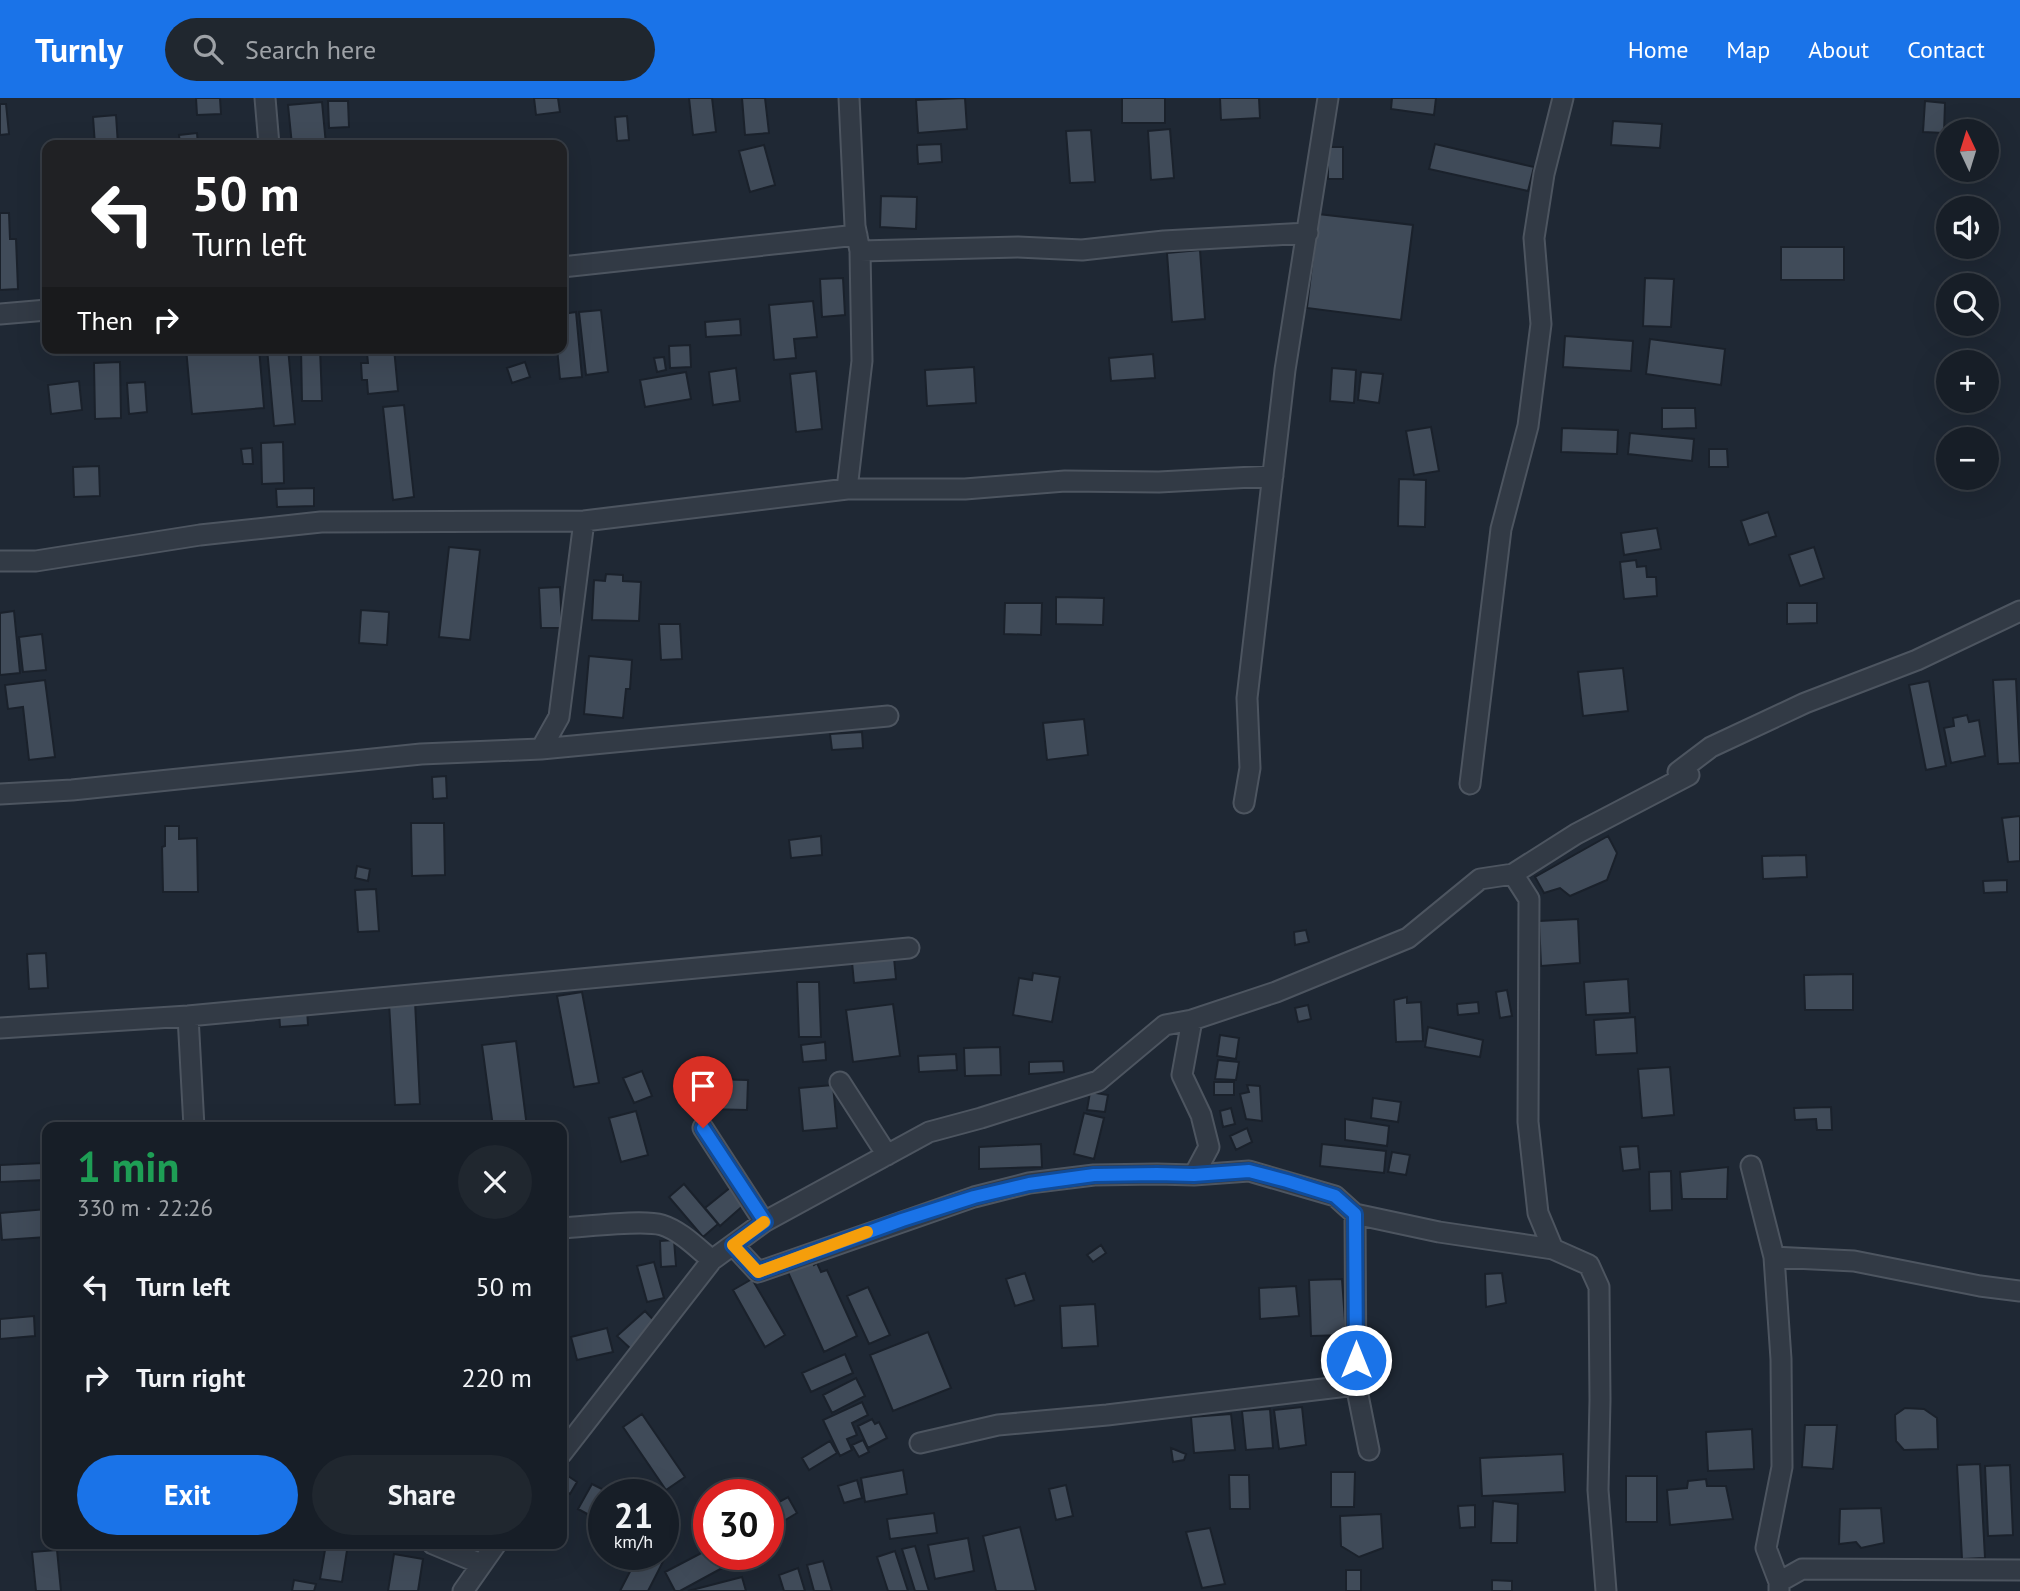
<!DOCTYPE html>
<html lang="en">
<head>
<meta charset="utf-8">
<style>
	body { margin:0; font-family:"PT Sans",sans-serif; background:#20272f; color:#f1f3f6; height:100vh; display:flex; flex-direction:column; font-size:26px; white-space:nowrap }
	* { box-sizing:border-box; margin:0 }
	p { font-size:23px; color:#9ea2a7 }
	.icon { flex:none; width:38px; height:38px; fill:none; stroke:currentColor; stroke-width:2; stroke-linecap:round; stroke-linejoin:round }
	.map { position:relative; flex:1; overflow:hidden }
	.drawer { position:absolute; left:42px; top:1024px; width:525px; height:427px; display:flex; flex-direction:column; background:#171e27; border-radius:14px; box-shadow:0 7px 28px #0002,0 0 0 2px #363c44 }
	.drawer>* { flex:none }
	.banner { position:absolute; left:42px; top:42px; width:525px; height:214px; border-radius:14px; box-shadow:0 7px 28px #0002,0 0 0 2px #363c44; background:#202124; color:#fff; overflow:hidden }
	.needle { width:46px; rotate:356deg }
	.buttons { position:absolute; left:1936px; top:21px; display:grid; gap:14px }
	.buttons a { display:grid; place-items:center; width:63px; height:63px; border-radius:50%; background:#171e27; box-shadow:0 7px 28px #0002,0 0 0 2px #363c44; font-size:35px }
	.speed { position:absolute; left:588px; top:1381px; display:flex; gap:14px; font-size:35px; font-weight:700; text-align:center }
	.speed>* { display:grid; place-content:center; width:91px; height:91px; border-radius:50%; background:#171e27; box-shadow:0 7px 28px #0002,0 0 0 2px #363c44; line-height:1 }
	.speed small { font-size:18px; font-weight:400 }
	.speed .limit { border:10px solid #d22; background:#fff; color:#111 }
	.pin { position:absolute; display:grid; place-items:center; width:60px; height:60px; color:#fff; margin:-72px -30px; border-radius:50% 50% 50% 0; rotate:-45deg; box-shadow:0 0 7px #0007 }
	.pin .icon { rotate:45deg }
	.me { position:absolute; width:77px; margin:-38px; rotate:0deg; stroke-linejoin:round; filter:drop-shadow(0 0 5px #0008) }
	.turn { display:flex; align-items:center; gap:24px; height:147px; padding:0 35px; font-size:32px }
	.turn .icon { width:91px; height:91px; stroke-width:2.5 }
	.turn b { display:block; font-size:49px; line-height:60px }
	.then { display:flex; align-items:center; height:66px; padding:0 35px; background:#0003; gap:14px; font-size:26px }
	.round { display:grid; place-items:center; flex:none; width:74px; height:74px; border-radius:37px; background:#20272f }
	.head { display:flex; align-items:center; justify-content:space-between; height:119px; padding:0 35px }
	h1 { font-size:42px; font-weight:600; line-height:52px; color:#1e9e55 }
	.cta { display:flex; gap:14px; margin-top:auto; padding:14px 35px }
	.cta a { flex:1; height:80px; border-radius:42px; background:#1a73e8; color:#fff; font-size:28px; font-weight:600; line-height:80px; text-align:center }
	.cta a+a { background:#20272f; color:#f1f3f6 }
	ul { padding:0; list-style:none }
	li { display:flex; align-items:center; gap:21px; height:91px; padding:0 35px }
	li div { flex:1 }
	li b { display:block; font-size:26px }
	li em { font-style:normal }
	header { display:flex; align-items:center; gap:42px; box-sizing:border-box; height:98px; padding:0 35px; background:#1a73e8; color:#fff }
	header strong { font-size:33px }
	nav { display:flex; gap:38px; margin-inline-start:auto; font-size:24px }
	.search { width:490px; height:63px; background:#20272f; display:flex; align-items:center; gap:18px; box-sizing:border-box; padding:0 24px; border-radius:38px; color:#9ea2a7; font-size:26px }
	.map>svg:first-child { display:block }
</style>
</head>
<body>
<header>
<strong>Turnly</strong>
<div class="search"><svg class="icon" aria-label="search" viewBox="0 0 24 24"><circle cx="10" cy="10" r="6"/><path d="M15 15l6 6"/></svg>Search here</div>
<nav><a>Home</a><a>Map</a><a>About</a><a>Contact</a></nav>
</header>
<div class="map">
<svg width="2020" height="1493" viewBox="0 0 2020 1493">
	<rect width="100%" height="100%" fill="#1f2834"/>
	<path fill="#404b59" stroke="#1a212b" stroke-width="2" d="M196 0H220L221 16 197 17Z
		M534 0H558L560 14 536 17Z
		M689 0H712L716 34 693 37Z
		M742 0H765L769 35 745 37Z
		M965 0 967 31 918 35 916 2Z
		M1122 0H1165V25H1122Z
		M1220 0H1259L1260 20 1221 22Z
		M1392 0H1436L1434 17 1391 11Z
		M328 3H348L349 29 329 30Z
		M1925 3 1945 5 1944 35 1923 34Z
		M322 4 326 47H292L288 7Z
		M0 6H6L9 36 0 37Z
		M116 17 118 47H95L93 19Z
		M627 18 629 42 617 43 615 19Z
		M1613 23 1662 26 1660 50 1611 47Z
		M1170 31 1174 80 1151 82 1148 33Z
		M1091 32 1095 84 1070 85 1066 33Z
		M197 35 198 47H180L179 37Z
		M941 46 942 64 918 66 917 47Z
		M1435 46 1534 69 1528 93 1429 71Z
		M764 47 775 87 750 94 739 53Z
		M1328 49H1343V81H1328Z
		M881 98 917 99 916 131 880 129Z
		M0 115H9L10 141H16L18 191 0 192Z
		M1318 116 1413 127 1401 222 1307 210Z
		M1781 149H1844V182H1781Z
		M1200 152 1205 221 1172 224 1167 155Z
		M843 180 845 217 822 219 820 181Z
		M1645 180 1674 181 1671 229 1643 228Z
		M813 203 817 239 794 241 796 260 774 262 769 207Z
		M601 212 608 274 586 277 579 214Z
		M576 214 582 279 560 281 557 250H562V216Z
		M740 221 741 237 706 239 705 224Z
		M1565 238 1633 243 1631 273 1563 269Z
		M1650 241 1725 251 1721 287 1646 276Z
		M690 247 691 269 670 270 669 248Z
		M186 250H259L264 310 192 316Z
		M267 250H288L295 326 274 328Z
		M301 250H320L322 303H302Z
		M358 250H394L398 293 368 296 367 282H362L361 265H368L367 255 358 256Z
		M1153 256 1155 280 1111 283 1109 260Z
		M664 259 666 272 657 274 654 260Z
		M120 264 121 320 95 321 94 265Z
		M525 264 530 279 512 285 507 270Z
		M974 269 976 305 927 308 925 272Z
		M736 270 740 303 713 307 709 274Z
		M1332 270 1356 272 1354 305 1330 303Z
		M816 273 822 331 796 334 790 276Z
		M686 274 691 301 645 309 640 282Z
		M1361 274 1383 276 1379 305 1358 302Z
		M79 283 82 312 51 316 48 287Z
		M145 284 147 314 129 316 127 285Z
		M404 307 414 399 393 402 383 309Z
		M1662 310H1695L1696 330 1662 331Z
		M1431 329 1439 373 1414 377 1406 333Z
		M1562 330 1618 332 1617 356 1561 354Z
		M1630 335 1694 341 1692 363 1628 356Z
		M283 344 284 385 262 386 261 345Z
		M252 350 253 366H243L241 351Z
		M1709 351H1727L1728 369H1709Z
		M99 368 100 398 74 399 73 369Z
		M1399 381 1426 382 1425 429 1398 428Z
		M314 390V408L277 409 276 391Z
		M1768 414 1776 438 1749 447 1741 423Z
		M1657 430 1661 451 1624 457 1621 435Z
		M449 449 480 452 470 542 439 539Z
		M1814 449 1824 480 1800 488 1789 457Z
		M1636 462 1637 469 1646 468 1647 479H1656L1657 498 1624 501 1620 464Z
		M606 476 623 477V483L641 484 639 523 592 522 594 482 605 483Z
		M560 489 562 530H541L539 490Z
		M1056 499 1104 500 1103 527 1056 526Z
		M1005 505H1042L1041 537 1004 536Z
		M1787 505H1817V525L1787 526Z
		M361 512 389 514 387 547 359 545Z
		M14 513 20 575 0 577V515Z
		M659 526H680L682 561 661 562Z
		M42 536 46 572 23 574 19 539Z
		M589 558 632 562 630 591H626L623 620 584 616Z
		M1623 570 1628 613 1583 618 1578 574Z
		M2016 581 2020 665 1998 666 1993 582Z
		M45 582 55 659 29 662 23 609 8 611 5 587Z
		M1929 583 1946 668 1926 672 1909 587Z
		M1967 617 1969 624 1979 622 1985 658 1951 665 1944 630 1954 628 1953 620Z
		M1084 621 1088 657 1047 662 1043 625Z
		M862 634 863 650 832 652 830 636Z
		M446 678 447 700 433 701 432 679Z
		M2020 718V763L2008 764 2002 720Z
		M411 725H444L445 777 412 778Z
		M165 728H179V741L197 740 198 794H163L162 749 165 748Z
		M821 738 822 757 791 760 789 742Z
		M1608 738 1617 755 1607 782 1570 798 1560 790 1544 795 1535 779Z
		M1806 757 1807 779 1763 781 1762 758Z
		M357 768 370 771 368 783 355 780Z
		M2007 782V794L1984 795 1983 783Z
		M376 791 379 833 358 834 355 792Z
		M1578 821 1580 865 1541 868 1539 823Z
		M1306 832 1309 844 1295 847 1294 834Z
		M46 855 48 890 29 891 27 856Z
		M894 860 896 881 854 885 852 864Z
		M1033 875 1060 879 1052 924 1013 917 1019 880 1032 882Z
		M1853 876V912H1805L1804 877Z
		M1628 881 1630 915 1586 917 1584 884Z
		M797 884H819L821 939H799Z
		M1507 892 1512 918 1500 920 1496 894Z
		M582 894 599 985 574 989 557 898Z
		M1407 899V905L1421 904 1423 943 1396 944 1394 902Z
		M415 903 420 1006 395 1007 389 905Z
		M1478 904 1479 915 1458 917 1457 906Z
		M893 906 900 958 853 964 846 912Z
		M1308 907 1311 921 1298 924 1295 910Z
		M307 911 308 927 280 929 279 913Z
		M1635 919 1637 955 1596 957 1594 922Z
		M1428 929 1483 942 1480 959 1425 949Z
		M1220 937 1239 940 1236 961 1217 958Z
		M516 943 527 1029H493L482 947Z
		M825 944 826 962 803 964 801 947Z
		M1000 949 1001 977 965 978 964 950Z
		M956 956 957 972 919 974 918 958Z
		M1218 962 1239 964 1236 982 1215 981Z
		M1063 963 1064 974 1029 976V964Z
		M1670 969 1674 1017 1642 1020 1638 971Z
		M642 973 652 998 634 1005 623 980Z
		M706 981 748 982 747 1012 705 1011Z
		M1214 984H1234V997H1214Z
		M833 987 837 1030 803 1033 799 990Z
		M1247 987 1260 988 1262 1023 1246 1021 1240 996 1249 994Z
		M1090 994 1108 997 1105 1014 1087 1012Z
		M1373 1000 1401 1004 1398 1024 1371 1020Z
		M1831 1009 1832 1032H1817L1816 1021 1795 1022 1794 1010Z
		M1231 1010 1235 1026 1223 1029 1220 1013Z
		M636 1013 648 1057 621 1064 609 1020Z
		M1084 1015 1104 1020 1094 1061 1074 1056Z
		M1345 1021 1389 1028 1387 1048 1345 1042Z
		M1247 1030 1252 1044 1236 1052 1230 1038Z
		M1041 1046 1042 1069 979 1071V1049Z
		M1322 1046 1386 1053 1384 1075 1320 1068Z
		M1638 1048 1640 1071 1623 1073 1620 1049Z
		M1392 1054 1410 1057 1406 1077 1388 1074Z
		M44 1065 45 1082 0 1084V1067Z
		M1728 1069 1727 1101H1682L1680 1074Z
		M1671 1073 1672 1112 1650 1113 1649 1074Z
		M684 1086 718 1126 703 1139 669 1099Z
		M731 1089 745 1106 720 1128 705 1110Z
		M47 1111V1139L2 1142 0 1115Z
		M674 1142 676 1168 661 1169 660 1143Z
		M1101 1147 1106 1155 1093 1164 1087 1157Z
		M811 1161 814 1167 817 1165 821 1174 827 1172 857 1238 824 1254 787 1172Z
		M654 1164 664 1200 647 1204 637 1168Z
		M1025 1175 1034 1202 1015 1208 1006 1181Z
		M1502 1175 1506 1205 1486 1209 1485 1176Z
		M752 1181 785 1237 765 1249 733 1192Z
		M1342 1181 1346 1237 1311 1238 1309 1182Z
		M1296 1188 1299 1218 1260 1221 1259 1190Z
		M868 1189 890 1237 869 1246 847 1198Z
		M1095 1206 1098 1248 1062 1250 1060 1208Z
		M645 1213 659 1228 632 1252 617 1238Z
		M34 1218 35 1238 0 1241V1221Z
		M607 1230 613 1254 577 1262 571 1239Z
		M928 1234 951 1290 893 1313 870 1257Z
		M845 1256 853 1275 811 1294 802 1275Z
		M856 1280 865 1298 832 1315 823 1297Z
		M862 1304 868 1317 852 1325 857 1337 847 1341 852 1352 840 1358 823 1322Z
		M1302 1309 1306 1347 1279 1351 1274 1312Z
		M1905 1310 1924 1311 1937 1320 1938 1351 1904 1352 1896 1343 1895 1317Z
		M1270 1311 1273 1350 1246 1352 1242 1313Z
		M642 1316 685 1379 666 1392 623 1329Z
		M1231 1316 1235 1352 1194 1355 1191 1319Z
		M872 1321 875 1326 879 1324 887 1340 868 1350 858 1328Z
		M1805 1327H1837L1833 1371 1802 1369Z
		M1752 1331 1754 1371 1708 1373 1706 1334Z
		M863 1342 869 1354 859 1359 852 1347Z
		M830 1343 837 1355 809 1372 802 1360Z
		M1171 1350 1186 1356 1184 1362 1173 1364Z
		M1563 1356 1565 1394 1482 1398 1480 1360Z
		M1980 1366 1985 1460 1962 1461 1957 1367Z
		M2010 1367 2013 1437 1988 1438 1985 1368Z
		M903 1372 907 1396 865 1404 861 1380Z
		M562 1374 577 1384 570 1396 562 1392Z
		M1331 1374H1355L1354 1409H1331Z
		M1229 1377H1249L1250 1411H1230Z
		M1626 1378H1657V1424H1626Z
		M1706 1381 1707 1388H1726L1733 1421 1670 1427 1667 1392 1687 1390 1688 1383Z
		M857 1382 862 1400 844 1405 838 1388Z
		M592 1386 612 1396H604V1425L578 1411Z
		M1066 1387 1073 1418 1056 1422 1049 1391Z
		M788 1399 797 1415 777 1427 768 1410Z
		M1493 1403 1518 1406 1517 1445H1491Z
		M1475 1407V1429L1460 1430 1458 1408Z
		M1881 1410 1884 1445 1861 1450 1856 1444 1839 1446 1840 1411Z
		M934 1415 937 1435 890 1441 887 1421Z
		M1381 1416 1383 1450 1359 1459 1341 1448 1340 1418Z
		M1020 1429 1036 1493H996L983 1438Z
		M1210 1430 1225 1486 1202 1490 1186 1434Z
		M968 1440 974 1473 935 1481 928 1447Z
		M663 1444 671 1448 648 1493H620L639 1456H663Z
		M326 1446H348L342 1484 320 1481Z
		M915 1448 929 1493H915L902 1451Z
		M709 1451V1456H748L680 1493H675L665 1474Z
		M57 1452 61 1493H36L32 1454Z
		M895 1453 908 1493H888L877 1459Z
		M394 1456 423 1461 418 1493H388Z
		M823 1463 832 1493H814L807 1467Z
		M798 1470 805 1493H784L779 1477Z
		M1346 1472H1361V1493H1346Z
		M742 1479 746 1493H688Z
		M294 1482 316 1486 314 1493H292Z
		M1492 1482 1512 1483V1493H1492Z"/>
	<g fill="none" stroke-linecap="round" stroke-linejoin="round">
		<g stroke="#4d5560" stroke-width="23">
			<path id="minor" d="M265 0 269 47
				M860 153 1018 149 1082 152 1164 143 1308 135
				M562 169 857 137
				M0 216 47 212
				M847 391 862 263 860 153 855 128 849 0
				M0 463H36L200 437 321 424 584 423 847 391H965L1065 383 1159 384 1273 378
				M541 651 888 618
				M1678 674 1711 649 1805 605 1917 562 2020 513
				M1470 686 1501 431 1528 328 1541 226 1534 140 1544 76 1563 0
				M0 696 72 692 421 656 541 651 559 619 584 423
				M1244 705 1250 670 1247 600 1285 272 1328 0
				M1513 776 1529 801 1528 1024 1538 1115 1553 1151 1589 1167 1599 1189 1600 1302 1598 1392 1606 1493
				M188 918 194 1029
				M1192 922 1182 977 1201 1017 1209 1049 1194 1077
				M0 930 188 918 909 850
				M840 984 887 1057
				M703 1030 764 1124
				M1751 1068 1774 1159 1781 1261 1782 1369 1766 1450 1779 1484V1493
				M1355 1116 1356 1287 1369 1352
				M562 1130C585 1129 642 1121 662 1127 681 1133 697 1150 712 1162L764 1124 929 1034 981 1020 1098 983 1165 927 1192 922 1276 894 1408 840 1480 781 1513 776 1576 736 1689 677
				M733 1147 758 1174 974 1099 1029 1085 1094 1077 1157 1076 1194 1077 1249 1073 1335 1098 1355 1116 1439 1134 1553 1151
				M1774 1159 1854 1163 1980 1188 2020 1193
				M920 1345 998 1327 1107 1317 1356 1287
				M562 1355 712 1162
				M433 1446 481 1466
				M1779 1484 1802 1471 2020 1472
				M463 1493 496 1446"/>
		</g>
		<use href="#minor" stroke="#323a45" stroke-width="19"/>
	</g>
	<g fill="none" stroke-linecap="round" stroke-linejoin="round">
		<g stroke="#114b97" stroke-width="18">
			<path id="route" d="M703 1030 765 1124 733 1147 758 1174 902 1122 974 1099 1029 1086 1094 1077 1157 1076 1194 1077 1249 1073 1287 1083 1335 1098 1355 1116 1356 1262"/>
		</g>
		<use href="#route" stroke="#1a73e8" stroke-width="12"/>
		<path stroke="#f59e0b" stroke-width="12" d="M764 1124 733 1147 758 1174 867 1134"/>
	</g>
</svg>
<div class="buttons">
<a><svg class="needle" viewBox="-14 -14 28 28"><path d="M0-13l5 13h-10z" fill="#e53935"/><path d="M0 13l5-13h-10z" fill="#9ea2a7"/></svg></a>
<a><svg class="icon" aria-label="sound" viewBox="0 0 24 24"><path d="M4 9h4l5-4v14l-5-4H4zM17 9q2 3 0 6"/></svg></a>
<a><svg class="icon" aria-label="search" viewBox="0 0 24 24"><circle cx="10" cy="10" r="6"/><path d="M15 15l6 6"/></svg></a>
<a>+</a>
<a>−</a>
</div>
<div class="speed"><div>21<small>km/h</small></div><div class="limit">30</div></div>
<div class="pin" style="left:703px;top:1030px;background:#d93025"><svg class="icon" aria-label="arrive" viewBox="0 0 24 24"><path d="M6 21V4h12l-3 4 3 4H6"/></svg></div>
<svg class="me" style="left:1356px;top:1262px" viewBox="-20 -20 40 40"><circle r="17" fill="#1a73e8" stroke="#fff" stroke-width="3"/><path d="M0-11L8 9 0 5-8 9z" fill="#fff"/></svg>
<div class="banner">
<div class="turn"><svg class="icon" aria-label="left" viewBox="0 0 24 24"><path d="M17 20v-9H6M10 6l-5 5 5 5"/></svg><div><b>50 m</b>Turn left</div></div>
<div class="then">Then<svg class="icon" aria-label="right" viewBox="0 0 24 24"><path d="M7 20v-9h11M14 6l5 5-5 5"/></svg></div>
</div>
<section class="drawer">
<div class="head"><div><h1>1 min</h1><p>330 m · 22:26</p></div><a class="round"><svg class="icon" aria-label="close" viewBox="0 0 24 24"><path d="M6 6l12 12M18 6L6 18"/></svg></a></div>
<ul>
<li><svg class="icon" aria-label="left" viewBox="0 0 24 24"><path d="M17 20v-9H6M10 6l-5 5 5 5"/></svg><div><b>Turn left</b></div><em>50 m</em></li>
<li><svg class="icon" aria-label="right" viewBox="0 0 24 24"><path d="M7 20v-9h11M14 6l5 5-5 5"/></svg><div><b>Turn right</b></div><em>220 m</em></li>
</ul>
<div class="cta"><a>Exit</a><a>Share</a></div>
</section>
</div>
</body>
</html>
